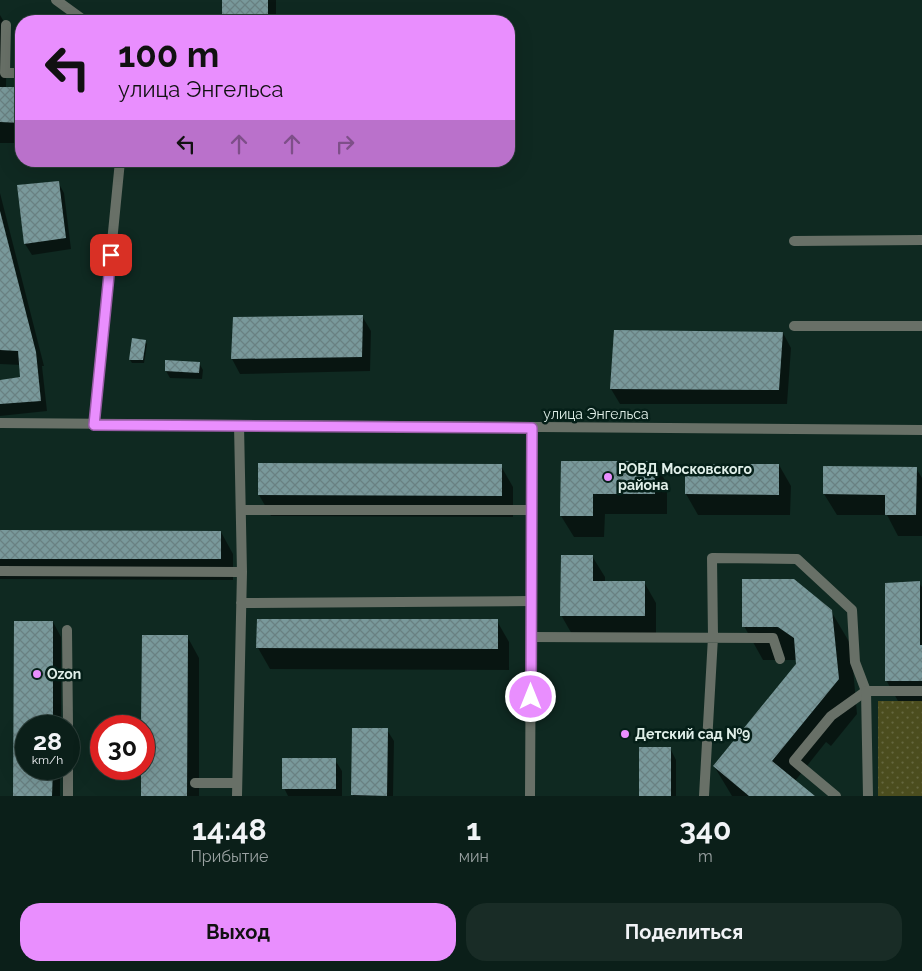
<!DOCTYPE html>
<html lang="ru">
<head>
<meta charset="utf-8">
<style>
	body { margin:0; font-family:Raleway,sans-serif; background:#192c26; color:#f1f3f6; height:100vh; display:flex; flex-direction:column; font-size:19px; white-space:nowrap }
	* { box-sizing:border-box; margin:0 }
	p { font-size:16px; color:#9aa2a2 }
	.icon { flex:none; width:28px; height:28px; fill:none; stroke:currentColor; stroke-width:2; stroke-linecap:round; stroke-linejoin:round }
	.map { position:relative; height:796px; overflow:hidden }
	.panel { display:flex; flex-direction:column; background:#0b1f19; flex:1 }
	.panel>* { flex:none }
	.banner { position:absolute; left:15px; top:15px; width:500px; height:152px; border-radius:20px; box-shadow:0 5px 20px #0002,0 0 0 1px #2b3d38; background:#e98efe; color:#111; overflow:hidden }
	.speed { position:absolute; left:15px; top:715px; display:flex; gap:10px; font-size:25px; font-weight:700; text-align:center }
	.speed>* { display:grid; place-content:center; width:65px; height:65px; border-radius:50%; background:#0b1f19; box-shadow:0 5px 20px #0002,0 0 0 1px #2b3d38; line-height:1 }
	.speed small { font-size:12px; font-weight:400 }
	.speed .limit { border:8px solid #d22; background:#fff; color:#111 }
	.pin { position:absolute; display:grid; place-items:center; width:42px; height:42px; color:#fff; margin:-21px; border-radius:10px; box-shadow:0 2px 8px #0006 }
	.me { position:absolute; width:55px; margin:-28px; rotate:0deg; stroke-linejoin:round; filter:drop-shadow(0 0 4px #0008) }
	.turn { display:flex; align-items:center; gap:18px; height:105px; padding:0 20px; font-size:22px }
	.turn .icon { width:65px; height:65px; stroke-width:2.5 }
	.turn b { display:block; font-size:35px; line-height:42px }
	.lanes { display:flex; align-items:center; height:48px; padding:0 20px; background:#0003; justify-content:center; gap:25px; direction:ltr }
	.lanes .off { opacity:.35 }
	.eta { display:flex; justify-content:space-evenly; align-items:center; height:85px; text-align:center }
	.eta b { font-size:30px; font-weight:700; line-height:35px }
	.primary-button { display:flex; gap:10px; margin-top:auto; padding:10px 20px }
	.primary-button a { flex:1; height:58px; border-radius:20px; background:#e98efe; color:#111; font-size:20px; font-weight:700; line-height:58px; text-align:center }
	.primary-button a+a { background:#192c26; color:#f1f3f6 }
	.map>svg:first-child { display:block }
</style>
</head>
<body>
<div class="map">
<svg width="922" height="796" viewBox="0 0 922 796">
	<defs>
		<pattern id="park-dots" width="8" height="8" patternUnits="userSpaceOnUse" patternTransform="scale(1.25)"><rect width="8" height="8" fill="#4b4d1e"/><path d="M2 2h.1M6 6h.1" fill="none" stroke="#65673f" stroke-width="1.8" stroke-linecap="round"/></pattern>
		<pattern id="building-cross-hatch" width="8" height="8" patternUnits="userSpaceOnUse" patternTransform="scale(1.25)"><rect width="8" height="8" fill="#79999b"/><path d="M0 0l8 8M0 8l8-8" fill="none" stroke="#698182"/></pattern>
	</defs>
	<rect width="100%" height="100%" fill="#0f2921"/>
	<path fill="url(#park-dots)" d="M878 701H922V796H878Z"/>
	<path fill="#0007" d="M223 0H276V21H223Z
		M0 15 7 27 6 88H21V143H0Z
		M58 182 64 193 71 249 32 255 25 244Z
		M0 193 44 366H42L47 411 0 416V381L22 378 21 365 0 364Z
		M362 316 371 331 370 371 240 374 232 359 234 318Z
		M783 333 791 348 787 404H620L611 389Z
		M145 341 147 344 144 363H132L130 360Z
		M199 363 203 370 202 379 170 378 166 371Z
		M562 462H655L667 484V514H605L604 537H574L561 516Z
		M259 465 501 466 513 487V517L271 516 259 495Z
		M686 465H779L791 486 790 515H698L686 494Z
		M825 468H916L922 478V536H898L887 515H837L824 494Z
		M0 532H221L233 554V580L0 579Z
		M592 556 605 577V582H644L656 603V637L573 636 561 615Z
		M919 583 922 587V701H898L886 680Z
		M831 611 851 645 857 714 831 746 826 742 795 781 813 796H732L714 766 797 664V660H763L744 626Z
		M497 621 509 642V670L270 669 258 648Z
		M15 622H53L61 637V726H26V769H60V796H14Z
		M143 636H187L199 658V796H142V769H144Z
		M353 730H387L394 741 393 796H353Z
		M670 748 676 760V796H640Z
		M335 760 342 771V796H288L284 788Z"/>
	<path fill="url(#building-cross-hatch)" d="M222 0H268V21H222Z
		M0 87H21V123L0 122Z
		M59 181 66 238 24 244 17 185Z
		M0 211 36 352 41 401 0 404V380L20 377 18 351 0 350Z
		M363 315 362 357 231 359 233 317Z
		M614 330 783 332 779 390 610 389Z
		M132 338 146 340 143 360H129Z
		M165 360 200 362 199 373 165 371Z
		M561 461H655V494H593V516H560Z
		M258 463 502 464V496L258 495Z
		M685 464H779V495L685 494Z
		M823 466 917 467 916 515H885V495L823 494Z
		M0 530 221 531V559H0Z
		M561 555H593V581H645V616H560Z
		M742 579H794L832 610 839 679 772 761 815 796H749L713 766 796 664 794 638 778 627H742Z
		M920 581V645H922V681H885V583Z
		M257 619H498V649L256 648Z
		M14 621H53V726H26V769H53L52 796H13Z
		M142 635H188L187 796H141V769H144V726H141Z
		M352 728H388L387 796 351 795Z
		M639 747H671V796H639Z
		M282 758H336V789H282Z"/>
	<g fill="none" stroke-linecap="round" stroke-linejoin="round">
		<path stroke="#687067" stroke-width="10" d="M56 0 85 21
			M6 25 5 73H21
			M794 241 922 240
			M794 326H922
			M94 425 120 161
			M241 510H532
			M0 571 242 572
			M241 603 531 601
			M67 630 68 726
			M531 637 773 638 780 659
			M68 769V796
			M195 783H237
			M237 796 242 572 239 425
			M704 796 713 637 712 558 797 559 852 610 855 662 866 691 831 716 794 761 836 796"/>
		<path stroke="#687067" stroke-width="10" d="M0 423 922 430
			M530 796 532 428
			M868 796 866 691H922"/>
	</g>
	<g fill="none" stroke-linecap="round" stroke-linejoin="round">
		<g stroke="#975ca5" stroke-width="12">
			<path id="route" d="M111 255 94 425 532 428 531 697"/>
		</g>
		<use href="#route" stroke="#e98efe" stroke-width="9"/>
	</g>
	<g fill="#e98efe" stroke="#051f18" stroke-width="2">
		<circle cx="608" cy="477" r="5"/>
		<circle cx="37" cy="674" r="5"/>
		<circle cx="625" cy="734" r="5"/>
	</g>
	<g text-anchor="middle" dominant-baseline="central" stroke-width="5" stroke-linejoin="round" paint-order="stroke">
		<g font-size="14" fill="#e0efe9" stroke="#051f18">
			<text x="596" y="414">улица Энгельса</text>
		</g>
		<g font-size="14" font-weight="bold" fill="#e0efe9" stroke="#051f18" text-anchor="start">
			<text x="618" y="469">РОВД Московского<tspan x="618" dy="16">района</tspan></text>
			<text x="47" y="674">Ozon</text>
			<text x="635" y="734">Детский сад №9</text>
		</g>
	</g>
</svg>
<div class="speed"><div>28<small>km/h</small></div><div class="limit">30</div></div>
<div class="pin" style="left:111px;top:255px;background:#d93025"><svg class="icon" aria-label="arrive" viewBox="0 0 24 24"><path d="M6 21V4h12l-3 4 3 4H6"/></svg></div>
<svg class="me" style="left:531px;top:697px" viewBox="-20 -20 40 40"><circle r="17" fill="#e98efe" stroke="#fff" stroke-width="3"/><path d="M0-11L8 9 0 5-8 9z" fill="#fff"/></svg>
<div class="banner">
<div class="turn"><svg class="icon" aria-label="left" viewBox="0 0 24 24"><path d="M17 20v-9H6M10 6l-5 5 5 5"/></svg><div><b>100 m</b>улица Энгельса</div></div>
<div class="lanes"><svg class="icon" aria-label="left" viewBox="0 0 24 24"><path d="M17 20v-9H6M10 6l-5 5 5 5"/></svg><svg class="icon off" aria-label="ahead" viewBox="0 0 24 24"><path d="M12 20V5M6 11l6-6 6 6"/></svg><svg class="icon off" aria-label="ahead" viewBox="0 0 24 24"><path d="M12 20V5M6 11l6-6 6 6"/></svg><svg class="icon off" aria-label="right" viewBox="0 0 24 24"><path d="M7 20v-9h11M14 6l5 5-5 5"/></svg></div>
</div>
</div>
<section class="panel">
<div class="eta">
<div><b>14:48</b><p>Прибытие</p></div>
<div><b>1</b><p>мин</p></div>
<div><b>340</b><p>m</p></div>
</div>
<div class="primary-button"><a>Выход</a><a>Поделиться</a></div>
</section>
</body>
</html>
